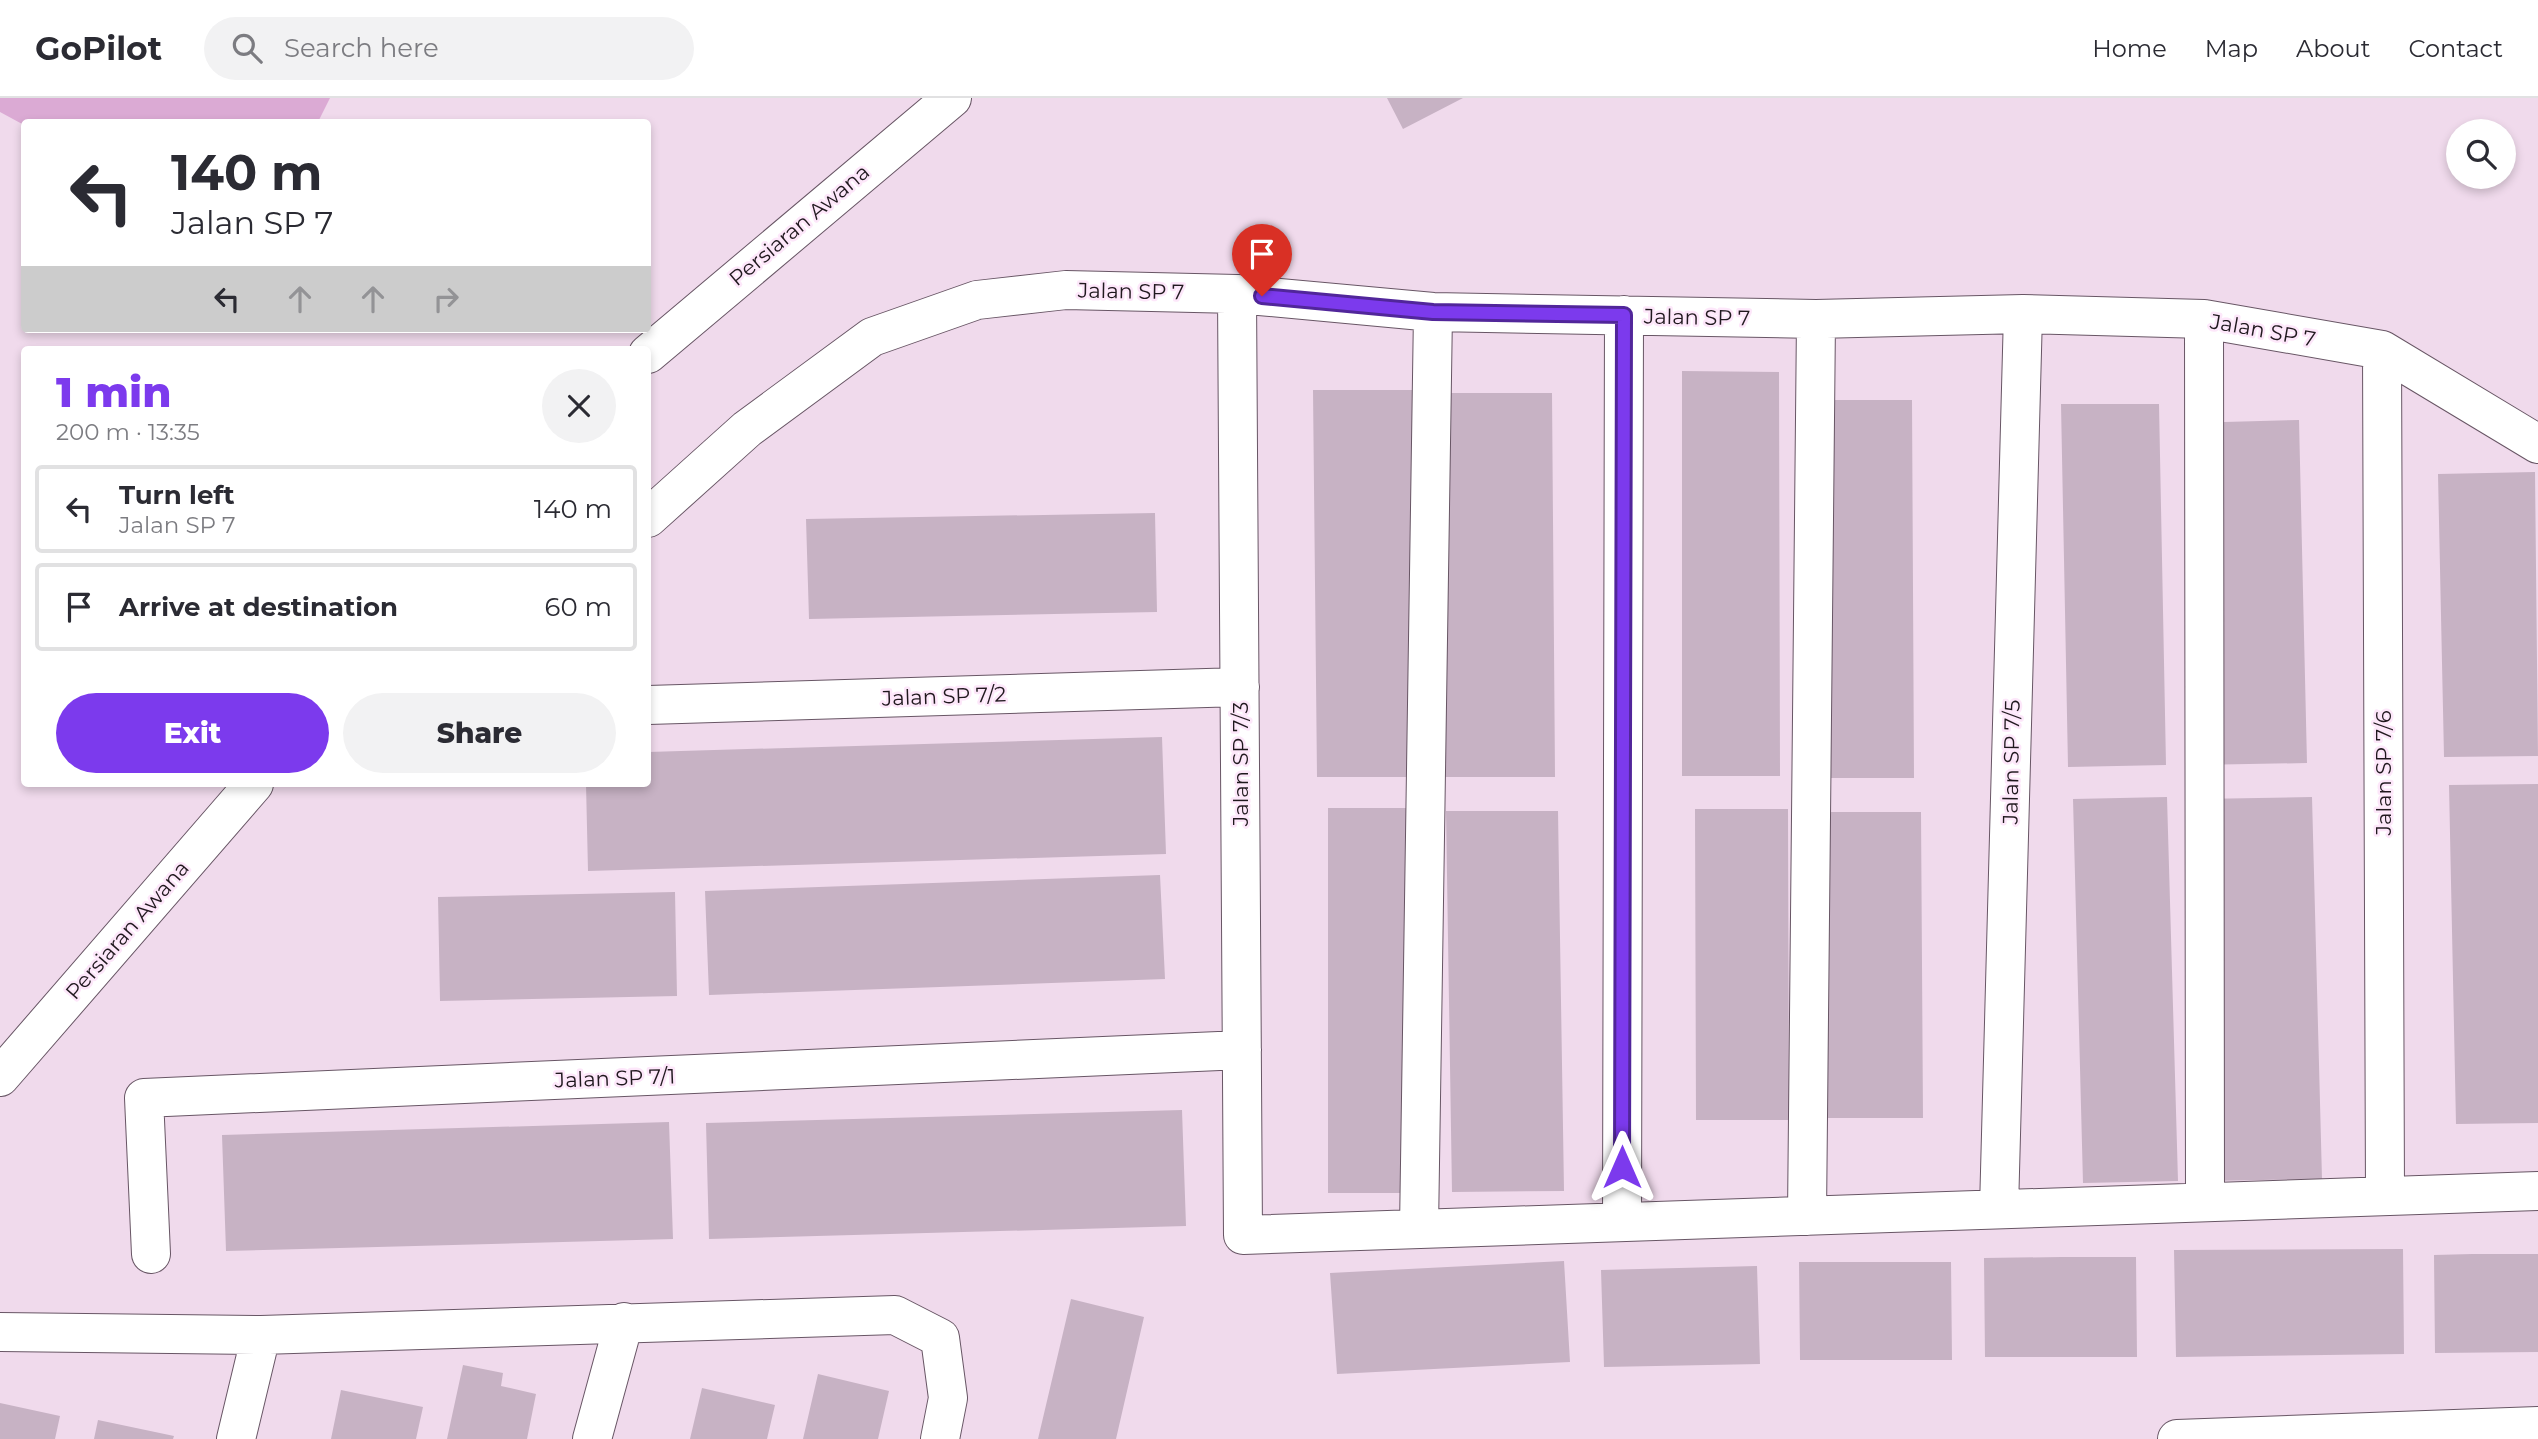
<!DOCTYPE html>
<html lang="en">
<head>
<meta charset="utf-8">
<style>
	body { margin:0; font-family:Montserrat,sans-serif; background:#f2f2f3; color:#2b2b33; height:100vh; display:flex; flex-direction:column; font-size:26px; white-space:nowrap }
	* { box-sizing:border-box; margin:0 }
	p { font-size:23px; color:#7c7c81 }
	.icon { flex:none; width:38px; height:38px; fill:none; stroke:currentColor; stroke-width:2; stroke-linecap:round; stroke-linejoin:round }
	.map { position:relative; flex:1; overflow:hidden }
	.drawer { position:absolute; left:21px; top:248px; width:630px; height:441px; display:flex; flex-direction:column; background:#fff; border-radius:7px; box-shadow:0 4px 10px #0003 }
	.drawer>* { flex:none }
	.guide { position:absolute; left:21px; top:21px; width:630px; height:214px; border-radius:7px; box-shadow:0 4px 10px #0003; background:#fff; color:#2b2b33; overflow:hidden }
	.buttons { position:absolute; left:2446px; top:21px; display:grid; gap:14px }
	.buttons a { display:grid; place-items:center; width:70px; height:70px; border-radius:50%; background:#fff; box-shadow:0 4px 10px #0003; font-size:35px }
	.pin { position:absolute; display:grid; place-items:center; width:60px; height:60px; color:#fff; margin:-72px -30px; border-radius:50% 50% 50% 0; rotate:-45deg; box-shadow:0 0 7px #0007 }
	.pin .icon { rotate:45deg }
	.me { position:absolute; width:77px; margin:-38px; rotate:0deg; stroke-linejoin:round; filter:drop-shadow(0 0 5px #0008) }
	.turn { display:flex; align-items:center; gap:24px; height:147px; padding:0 35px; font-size:32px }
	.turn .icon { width:91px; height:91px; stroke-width:2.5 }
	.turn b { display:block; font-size:49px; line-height:60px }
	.lanes { display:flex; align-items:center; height:66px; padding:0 35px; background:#0003; justify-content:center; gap:35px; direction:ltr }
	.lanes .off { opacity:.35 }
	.round { display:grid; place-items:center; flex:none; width:74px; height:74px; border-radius:37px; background:#f2f2f3 }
	.head { display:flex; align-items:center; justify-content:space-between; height:119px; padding:0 35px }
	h1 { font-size:42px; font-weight:800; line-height:52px; color:#7c3aed }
	.button { display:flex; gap:14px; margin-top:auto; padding:14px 35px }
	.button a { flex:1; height:80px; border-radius:42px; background:#7c3aed; color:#fff; font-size:28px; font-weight:800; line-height:80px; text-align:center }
	.button a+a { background:#f2f2f3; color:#2b2b33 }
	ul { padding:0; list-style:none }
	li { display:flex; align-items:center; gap:21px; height:88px; margin:0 14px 10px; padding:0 21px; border:4px solid #e1e1e2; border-radius:7px }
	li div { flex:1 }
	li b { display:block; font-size:26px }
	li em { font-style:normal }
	header { display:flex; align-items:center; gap:42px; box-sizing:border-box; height:98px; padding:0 35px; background:#fff; border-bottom:2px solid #e1e1e2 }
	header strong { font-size:33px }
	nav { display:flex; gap:38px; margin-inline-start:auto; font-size:24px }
	.search { width:490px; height:63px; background:#f2f2f3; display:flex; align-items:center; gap:18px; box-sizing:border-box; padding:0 24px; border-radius:38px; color:#7c7c81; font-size:26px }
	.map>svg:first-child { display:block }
</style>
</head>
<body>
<header>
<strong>GoPilot</strong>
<div class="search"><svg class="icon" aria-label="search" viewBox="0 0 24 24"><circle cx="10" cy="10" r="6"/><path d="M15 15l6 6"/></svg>Search here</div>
<nav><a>Home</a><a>Map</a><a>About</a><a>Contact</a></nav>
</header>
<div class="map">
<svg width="2538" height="1341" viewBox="0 0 2538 1341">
	<rect width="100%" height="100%" fill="#f0daec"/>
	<path fill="#dbaad4" d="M0 0H330L318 24H24V27L0 14Z"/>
	<path fill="#c7b2c4" d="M1387 0H1463L1403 31Z
		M1682 273 1779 274 1780 678H1682Z
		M1313 292H1414L1417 679H1317Z
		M1439 295H1552L1555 679H1443Z
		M1812 302H1912L1914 680H1814Z
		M2061 306H2159L2166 667 2068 669Z
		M2299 322 2307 665 2196 667 2188 325Z
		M2535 374 2538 658 2444 659 2438 376Z
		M1155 415 1157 514 809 521 806 421Z
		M1162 639 1166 756 588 773 586 686H648V654Z
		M2538 686V1025L2456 1026 2449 687Z
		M2167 699 2178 1083 2083 1085 2073 701Z
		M2312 699 2322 1081 2209 1083 2200 701Z
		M1328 710H1427V1095H1328Z
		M1695 711H1788L1789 1022H1696Z
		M1446 713H1558L1564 1093 1452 1094Z
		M1823 714H1921L1923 1020H1825Z
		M1160 777 1165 881 709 897 705 793Z
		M675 794 677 898 440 903 438 799Z
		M1182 1012 1186 1128 709 1141 706 1025Z
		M669 1024 673 1141 226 1153 222 1037Z
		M2403 1151 2404 1256 2176 1259 2174 1152Z
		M2472 1156H2538V1254L2435 1255 2434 1157Z
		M2061 1159H2136L2137 1259H1985L1984 1160Z
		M1564 1163 1570 1264 1337 1276 1330 1175Z
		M1799 1164H1951L1952 1262H1800Z
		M1757 1168 1760 1266 1604 1269 1601 1172Z
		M1071 1201 1144 1219 1116 1341H1038Z
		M463 1267 503 1275 501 1288 536 1296 527 1341H447Z
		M818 1276 889 1293 878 1341H803Z
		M702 1290 775 1307 767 1341H690Z
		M341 1292 423 1309 416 1341H331Z
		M0 1305 60 1318 55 1341H0Z
		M98 1322 174 1338 173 1341H94Z"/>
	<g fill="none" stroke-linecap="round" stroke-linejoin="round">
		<g stroke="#685665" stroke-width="40">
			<path id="minor" d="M1237 196 1243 1137 2538 1093
				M2204 221 2205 1104
				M2382 252 2385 1098
				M648 256 952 0
				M648 420 747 331 872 239 977 202 1066 192 1237 196 1433 214 1816 221 2023 216 2204 221 2382 252 2538 346
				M648 607 1240 589
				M0 979 254 686
				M1999 1111 2023 216
				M1807 1118 1816 221
				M1622 1124 1624 217
				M1419 1131 1433 214
				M151 1156 144 1000 1242 952
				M0 1234 261 1237 895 1217 940 1240 948 1300 940 1341
				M236 1341 261 1237
				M592 1341 624 1224
				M2177 1341 2538 1328"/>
		</g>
		<use href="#minor" stroke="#fff" stroke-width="38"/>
	</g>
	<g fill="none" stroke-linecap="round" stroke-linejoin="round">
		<g stroke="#51269a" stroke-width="18">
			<path id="route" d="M1262 198 1433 214 1624 217 1622 1069"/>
		</g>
		<use href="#route" stroke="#7c3aed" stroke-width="12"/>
	</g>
	<g text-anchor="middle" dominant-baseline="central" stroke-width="5" stroke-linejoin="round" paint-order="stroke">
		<g font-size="21" fill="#20181e" stroke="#fde7fa">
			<text transform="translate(799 127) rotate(-40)">Persiaran Awana</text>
			<text transform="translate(1131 193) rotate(1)">Jalan SP 7</text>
			<text transform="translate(1697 219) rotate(1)">Jalan SP 7</text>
			<text transform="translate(2263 232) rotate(10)">Jalan SP 7</text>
			<text transform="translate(944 598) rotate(-2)">Jalan SP 7/2</text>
			<text transform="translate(2011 664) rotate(-89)">Jalan SP 7/5</text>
			<text transform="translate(1240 666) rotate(-90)">Jalan SP 7/3</text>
			<text transform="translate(2383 675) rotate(-90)">Jalan SP 7/6</text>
			<text transform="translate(127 832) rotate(-49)">Persiaran Awana</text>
			<text transform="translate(615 980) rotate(-2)">Jalan SP 7/1</text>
		</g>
	</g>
</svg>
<div class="buttons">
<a><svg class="icon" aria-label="search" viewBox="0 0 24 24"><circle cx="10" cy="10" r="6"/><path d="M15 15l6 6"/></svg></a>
</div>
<div class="pin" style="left:1262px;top:198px;background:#d93025"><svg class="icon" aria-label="arrive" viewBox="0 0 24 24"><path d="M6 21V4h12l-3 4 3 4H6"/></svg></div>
<svg class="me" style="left:1622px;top:1069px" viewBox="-20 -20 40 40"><path d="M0-17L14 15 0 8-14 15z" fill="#7c3aed" stroke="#fff" stroke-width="4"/></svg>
<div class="guide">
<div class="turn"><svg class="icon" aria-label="left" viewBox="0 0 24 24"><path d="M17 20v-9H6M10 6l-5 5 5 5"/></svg><div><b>140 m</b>Jalan SP 7</div></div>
<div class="lanes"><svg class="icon" aria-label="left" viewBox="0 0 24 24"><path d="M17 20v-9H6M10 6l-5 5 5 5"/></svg><svg class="icon off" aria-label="ahead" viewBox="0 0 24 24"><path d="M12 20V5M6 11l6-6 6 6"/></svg><svg class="icon off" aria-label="ahead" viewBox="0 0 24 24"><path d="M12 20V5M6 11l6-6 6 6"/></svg><svg class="icon off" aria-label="right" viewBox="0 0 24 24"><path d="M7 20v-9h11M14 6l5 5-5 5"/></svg></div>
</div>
<section class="drawer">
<div class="head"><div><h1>1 min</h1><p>200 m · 13:35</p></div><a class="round"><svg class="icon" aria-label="close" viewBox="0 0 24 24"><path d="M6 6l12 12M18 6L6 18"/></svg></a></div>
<ul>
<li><svg class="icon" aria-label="left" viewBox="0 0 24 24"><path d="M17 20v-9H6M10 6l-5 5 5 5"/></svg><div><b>Turn left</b><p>Jalan SP 7</p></div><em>140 m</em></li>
<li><svg class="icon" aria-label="arrive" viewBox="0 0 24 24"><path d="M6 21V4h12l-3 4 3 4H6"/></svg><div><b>Arrive at destination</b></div><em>60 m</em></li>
</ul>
<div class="button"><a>Exit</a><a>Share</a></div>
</section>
</div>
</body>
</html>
